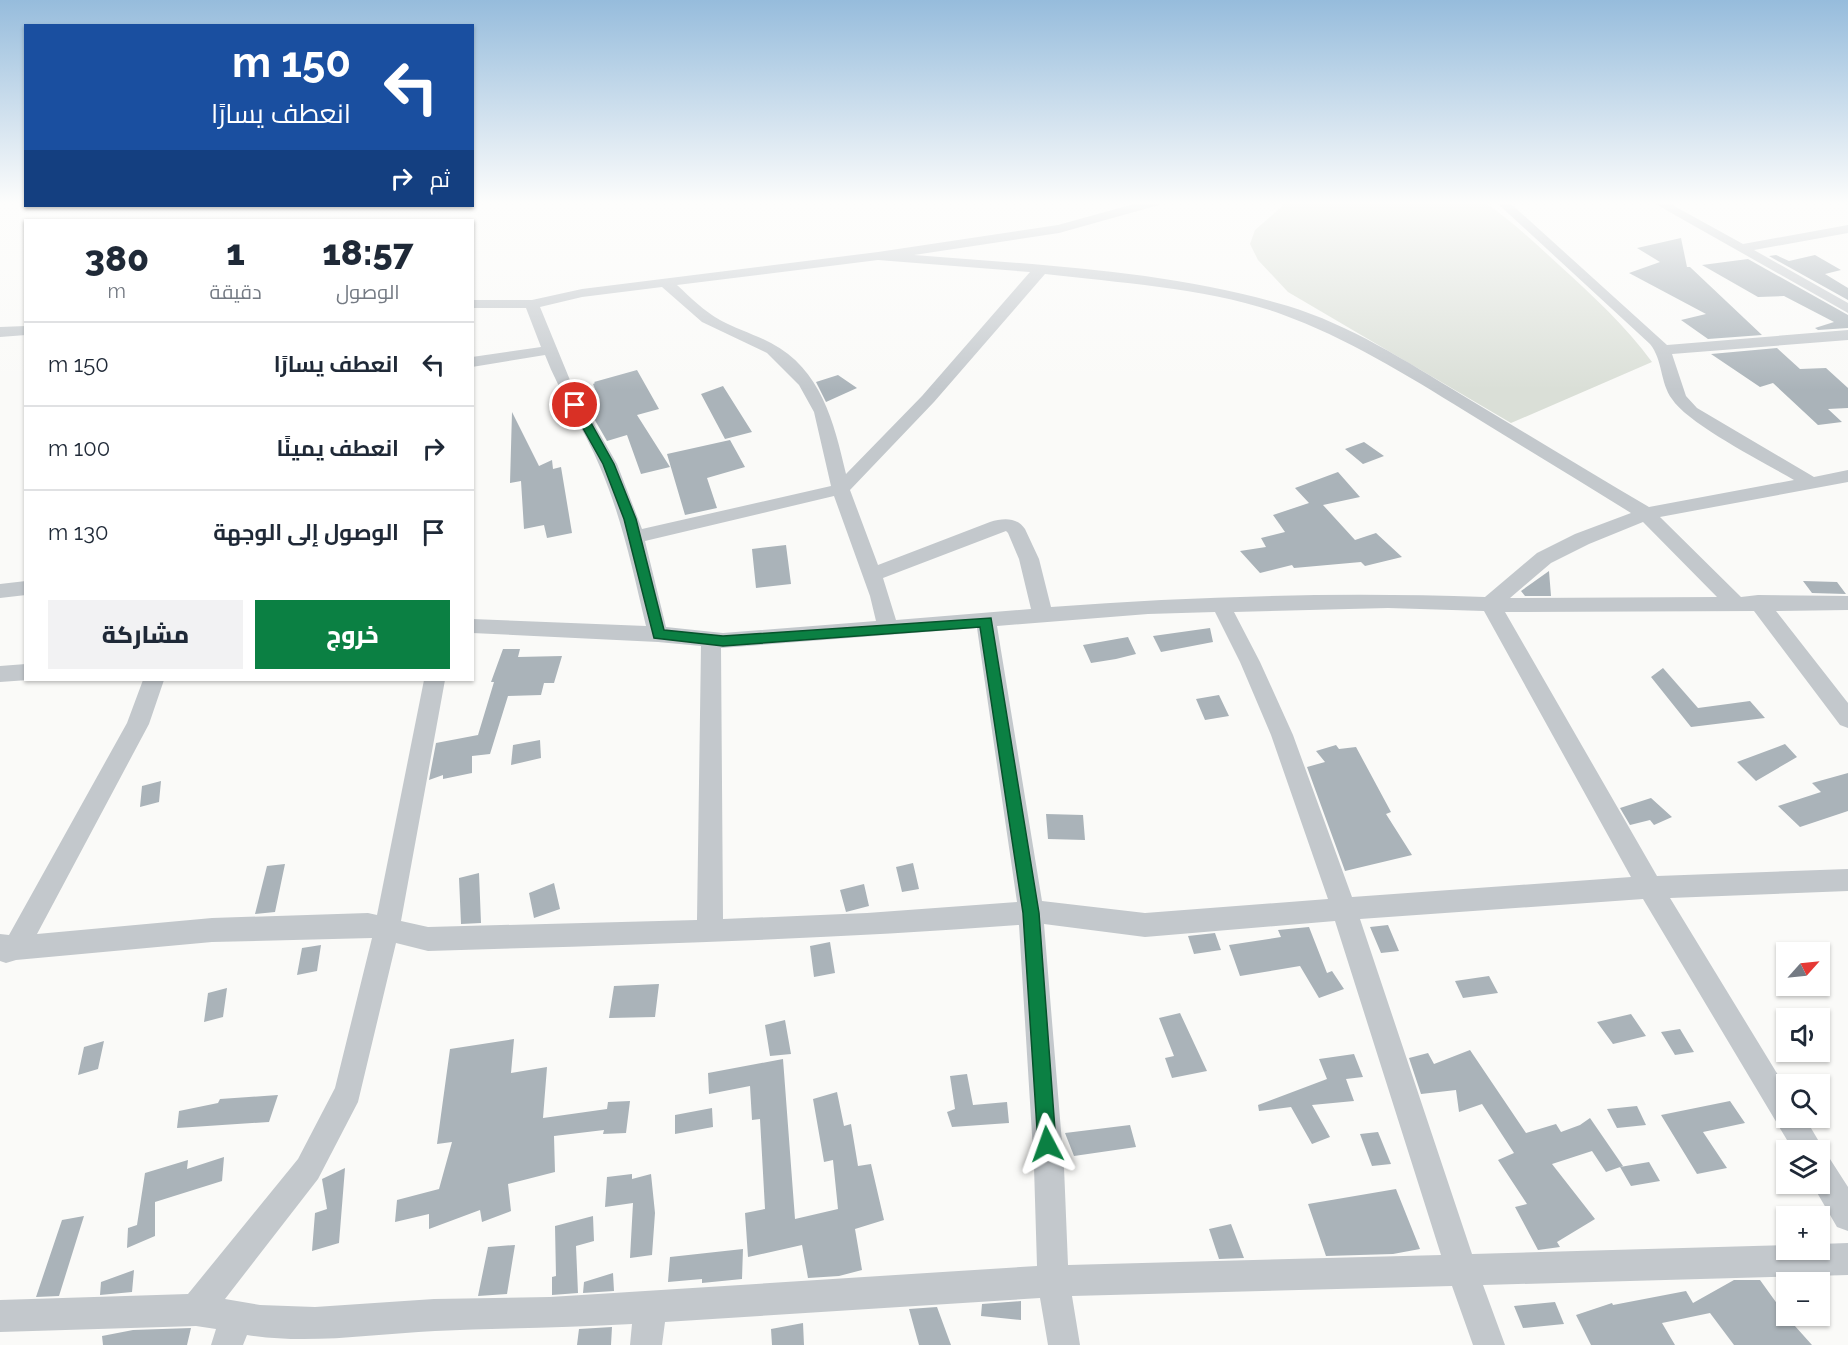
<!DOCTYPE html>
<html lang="ar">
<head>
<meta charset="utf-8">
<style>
	body { margin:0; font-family:Raleway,Cairo,sans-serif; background:#f2f2f3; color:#1f2937; direction:rtl; height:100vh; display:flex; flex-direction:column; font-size:22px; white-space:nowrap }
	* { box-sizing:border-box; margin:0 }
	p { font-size:20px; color:#747a83 }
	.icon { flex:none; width:33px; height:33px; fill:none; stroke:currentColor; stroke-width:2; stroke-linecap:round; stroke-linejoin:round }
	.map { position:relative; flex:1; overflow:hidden; direction:ltr }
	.side { position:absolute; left:24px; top:219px; width:450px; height:462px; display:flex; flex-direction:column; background:#fff; border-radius:0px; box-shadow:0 2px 4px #0004; direction:rtl }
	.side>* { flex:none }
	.top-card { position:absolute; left:24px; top:24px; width:450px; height:183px; border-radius:0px; box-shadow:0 2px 4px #0004; direction:rtl; background:#1a4fa0; color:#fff; overflow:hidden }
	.needle { width:39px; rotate:63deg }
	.controls { position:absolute; left:1776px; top:942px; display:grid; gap:12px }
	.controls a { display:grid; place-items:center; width:54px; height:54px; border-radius:0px; background:#fff; box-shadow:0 2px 4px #0004; font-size:30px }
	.pin { position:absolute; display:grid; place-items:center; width:51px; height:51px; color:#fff; margin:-26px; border:3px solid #fff; border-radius:50%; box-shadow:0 2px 6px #0007 }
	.me { position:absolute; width:66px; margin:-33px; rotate:356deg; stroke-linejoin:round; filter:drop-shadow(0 0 4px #0008) }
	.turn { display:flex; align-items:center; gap:21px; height:126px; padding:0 24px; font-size:27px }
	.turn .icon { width:78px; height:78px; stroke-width:2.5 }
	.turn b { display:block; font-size:42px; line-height:51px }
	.then { display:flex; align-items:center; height:57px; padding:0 24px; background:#0003; gap:12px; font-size:22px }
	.eta { display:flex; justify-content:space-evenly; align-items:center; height:102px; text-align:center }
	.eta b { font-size:36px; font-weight:800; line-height:42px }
	.cta { display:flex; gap:12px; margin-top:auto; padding:12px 24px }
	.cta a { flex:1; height:69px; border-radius:0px; background:#0b8043; color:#fff; font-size:24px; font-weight:800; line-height:69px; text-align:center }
	.cta a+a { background:#f2f2f3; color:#1f2937 }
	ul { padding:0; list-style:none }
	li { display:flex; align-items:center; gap:18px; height:84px; padding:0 24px; border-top:2px solid #e0e1e3 }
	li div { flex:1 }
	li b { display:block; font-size:22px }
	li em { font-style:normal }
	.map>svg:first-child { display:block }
</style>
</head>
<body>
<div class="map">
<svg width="1848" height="1345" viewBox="0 0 1848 1345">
	<rect width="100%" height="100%" fill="#fafaf8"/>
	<path fill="#dadfd7" d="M1287 202H1484C1511 220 1535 243 1559 265 1592 295 1626 326 1652 362L1511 423 1288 292 1258 260 1250 244 1255 230Z"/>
	<path fill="#aab3b9" d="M1681 238 1687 267H1690L1762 335 1708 339 1681 320 1706 314 1629 273 1660 262 1637 248Z
		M1776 255 1789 261 1815 255 1841 270 1825 274 1848 288V300L1769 256Z
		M1748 259 1848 315V328L1818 330 1815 328 1834 322 1784 296 1758 297 1702 265Z
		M1777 348 1800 369 1826 368 1848 388V408L1828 409 1842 422 1818 425 1773 383 1760 387 1711 354Z
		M637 370 659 409 637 415 670 467 641 474 627 435 607 441 578 391 595 389 593 384 595 383 594 382Z
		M838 375 857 388 826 402 816 382Z
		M723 386 752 432 725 439 701 394Z
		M512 412 539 466 552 460 553 469 561 467 572 533 547 538 544 525 524 529 521 481 510 483Z
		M730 440 745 467 707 478 717 508 685 515 667 454Z
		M1364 442 1384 456 1363 464 1345 449Z
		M1338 472 1360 497 1323 505 1355 540 1376 533 1402 557 1365 566 1361 562 1294 568 1292 565 1260 573 1240 551 1266 547 1261 538 1285 532 1273 515 1309 503 1295 488Z
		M786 545 791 584 756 588 752 549Z
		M1549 571 1551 596H1525L1521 591Z
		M1803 581 1837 582 1846 594 1812 593Z
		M1210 628 1213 642 1161 652 1153 636Z
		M1128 637 1136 654 1116 659 1091 663 1083 645Z
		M503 649H520L518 657 562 656 554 683H544L541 695 508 696 490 754 472 756V773L443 779V775L429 780 436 743 478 735 494 682H491Z
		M1663 668 1698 708 1750 701 1765 718 1691 727 1651 677Z
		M1219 695 1229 716 1205 720 1196 699Z
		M540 740 541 758 511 765 513 745Z
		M1785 744 1797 757 1756 781 1737 762Z
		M1336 745 1339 749 1356 747 1391 812 1386 814 1412 855 1345 871 1307 767 1325 762 1316 751Z
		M1848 773V811L1800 827 1778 806 1821 792 1812 783Z
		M161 781 159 802 140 807 142 786Z
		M1651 798 1672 817 1654 825 1650 820 1630 825 1620 808Z
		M1046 814 1083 815 1085 840 1048 839Z
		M913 863 919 889 902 892 896 867Z
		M285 864 275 912 255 914 267 866Z
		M479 873 481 923 461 924 459 878Z
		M554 883 560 909 534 918 529 893Z
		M864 884 869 906 846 912 840 890Z
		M1388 925 1399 951 1381 953 1370 927Z
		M1309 927 1327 973 1332 971 1344 989 1319 998 1300 966 1240 976 1229 945 1281 937 1278 930Z
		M1215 933 1221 950 1194 954 1188 936Z
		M830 942 835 973 814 977 810 946Z
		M321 945 317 971 297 975 302 948Z
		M1489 976 1498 993 1463 998 1455 981Z
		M659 984 655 1017 609 1018 614 986Z
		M227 988 223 1017 204 1022 208 993Z
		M1180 1013 1207 1071 1172 1078 1165 1058 1174 1056 1159 1018Z
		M1631 1014 1646 1036 1613 1044 1597 1022Z
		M785 1020 791 1054 770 1056 765 1025Z
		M1680 1029 1694 1052 1675 1055 1661 1032Z
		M514 1039 511 1073 547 1067 543 1118 607 1109 608 1102 630 1101 626 1133 603 1134 604 1130 554 1136 555 1172 508 1184 511 1211 482 1222 480 1210 429 1229V1214L395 1222 397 1200 439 1189 452 1142 437 1144 450 1049Z
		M104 1041 98 1069 78 1075 84 1047Z
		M1470 1050 1526 1133 1556 1124 1561 1132 1580 1125 1590 1118 1623 1166 1606 1172 1592 1151 1552 1164 1595 1219 1557 1242 1560 1247 1538 1250 1515 1207 1527 1204 1498 1160 1514 1153 1482 1104 1459 1112 1456 1090 1421 1094 1409 1058 1428 1053 1434 1064Z
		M1354 1054 1363 1077 1346 1079 1354 1101 1312 1105 1330 1137 1312 1144 1291 1107 1259 1111 1258 1105 1327 1079 1319 1059Z
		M783 1059 795 1219 838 1209 833 1160 824 1162 813 1099 837 1092 844 1126 851 1124 858 1166 871 1164 884 1220 855 1229 862 1270 839 1276 808 1278 802 1245 748 1257 745 1213 765 1209 760 1119 752 1120 750 1086 709 1094 708 1073Z
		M967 1074 973 1105 1007 1102 1009 1123 952 1127 947 1112 955 1109 950 1076Z
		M278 1095 269 1122 177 1128 179 1111 218 1103 220 1099Z
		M1730 1101 1745 1123 1703 1132 1727 1168 1697 1174 1661 1115Z
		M1637 1106 1646 1125 1617 1128 1607 1109Z
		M712 1108 713 1127 675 1134V1115Z
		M1130 1125 1136 1147 1074 1156 1065 1133Z
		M1378 1132 1391 1164 1372 1166 1360 1134Z
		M224 1157 222 1181 155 1202V1236L127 1248 128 1228 137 1225 145 1173 188 1160 187 1169Z
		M1649 1162 1660 1181 1631 1186 1620 1167Z
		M345 1168 339 1243 312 1251 315 1213 327 1209 322 1179Z
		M632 1174V1179L651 1174 655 1213 652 1255 630 1258 633 1203 605 1207 607 1177Z
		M1396 1189 1420 1249 1393 1254 1326 1256 1308 1204Z
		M84 1216 59 1296 36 1297 62 1220Z
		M593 1216 594 1241 576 1246 578 1293 552 1295V1277L556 1276 555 1226Z
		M1231 1224 1244 1258 1219 1259 1209 1229Z
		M515 1245 507 1294 478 1296 488 1247Z
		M743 1249 742 1279 702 1283V1279L668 1282 670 1257Z
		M134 1270 132 1292 100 1295 101 1282Z
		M613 1273 614 1291 583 1293 584 1282Z
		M1734 1280H1760L1786 1316 1812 1345H1734L1710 1313 1662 1323 1675 1345H1591L1576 1315 1612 1303 1613 1305 1686 1291 1693 1303Z
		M1021 1301V1320L981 1316 982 1304Z
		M1555 1302 1564 1324 1523 1328 1514 1306Z
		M937 1307 951 1345H919L909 1309Z
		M803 1323 804 1345H772L771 1329Z
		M612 1327 611 1345H577L579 1329Z
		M191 1328 187 1345H103L102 1336 133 1330Z"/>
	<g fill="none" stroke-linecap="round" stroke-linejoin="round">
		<path fill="#c3c8cc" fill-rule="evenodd" d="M1141 202H1160L1159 205 1059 233 914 255C1038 265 1167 270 1288 306 1350 325 1406 361 1462 395 1524 432 1586 470 1649 507L1794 480C1765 463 1688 424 1672 399 1660 383 1663 360 1650 344L1496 202H1509L1667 345 1848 330V340L1672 354 1686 396 1697 408 1814 477 1848 470V482L1660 517 1741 597 1758 595 1848 596V610L1776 611 1848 703V728L1840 725 1754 611 1505 612 1657 876 1848 869V891L1670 898 1786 1088V1118H1805L1824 1150 1822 1155 1830 1159 1848 1187V1231L1837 1227 1812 1184H1820V1150H1793L1643 899 1360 919 1472 1254 1786 1245V1250H1820V1244L1848 1243V1275L1483 1285 1505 1345H1473L1452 1286 1072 1296 1080 1345H1048L1040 1298 665 1322 662 1345H630L632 1324C566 1328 500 1328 435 1331 372 1334 309 1345 247 1335L243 1345H211L216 1329 196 1326 0 1332V1300L188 1294 298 1159 335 1088 372 938 212 942 16 960 6 963 0 961V934L9 935 127 723 143 680H164L149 724 37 934 212 918 368 913 377 915 424 680H445L401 921 428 927 697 920 701 646 658 642 472 633V619L646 626C633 571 622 518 600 467 584 428 560 394 545 355L472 367V357L541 347 526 308H472V300H532L582 289 878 252 1058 225ZM878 260 1030 272 922 396 846 474C834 422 821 369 771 343 754 334 736 329 720 320 704 311 691 298 677 285ZM1045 274C1120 283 1210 288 1281 314 1347 338 1405 374 1465 411 1520 445 1576 479 1631 513L1575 534 1537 553 1485 597C1340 592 1195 596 1051 607L1039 559 1025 529C1017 517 1003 518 990 522L878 565 850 490 934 402ZM662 287 702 322 767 353 799 385 814 412 831 486 642 529 617 464 572 385 540 307 582 297ZM834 496 870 596 876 621 723 633 666 627 645 541ZM1643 522 1717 597 1510 598 1551 563 1589 544ZM1006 531 1008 533 1019 559 1031 609 896 620 883 578ZM1388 608 1484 611 1631 877 1352 897 1293 735 1260 662 1234 612ZM1215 612 1240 662 1271 735 1328 899 1145 913 1042 901 997 626 1148 614ZM977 628 1017 902 867 913 723 919 721 648ZM1335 921 1441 1255 1068 1265 1064 1167 1044 924 1145 937ZM1019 925 1034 1167 1037 1266 550 1297 434 1299 315 1307 260 1305 225 1299 318 1179 358 1102 396 943 428 951C625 945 822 940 1019 925Z
			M1652 202H1667L1743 244 1848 225V233L1754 250 1848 303V313Z
			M26 326V335L0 337V327Z
			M26 581V595L0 598V584Z
			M26 664V680H28L0 682V666Z"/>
	</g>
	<linearGradient id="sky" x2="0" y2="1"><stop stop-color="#96bcdc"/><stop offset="0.52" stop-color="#fdfdfc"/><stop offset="1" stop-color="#fdfdfc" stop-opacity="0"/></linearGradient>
	<rect width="1848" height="390" fill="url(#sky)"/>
	<path fill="#0b8043" stroke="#07532c" stroke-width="1.5" d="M575 402 581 405 614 464 636 519 664 630 723 636 991 618 1039 913 1056 1144 1054 1150 1047 1153 1040 1150 1038 1144 1023 913 980 627 723 646 654 638 624 519 603 464 570 405Z"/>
</svg>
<div class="controls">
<a><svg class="needle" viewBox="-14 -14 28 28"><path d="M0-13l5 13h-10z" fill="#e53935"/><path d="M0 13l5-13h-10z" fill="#747a83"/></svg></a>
<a><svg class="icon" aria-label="sound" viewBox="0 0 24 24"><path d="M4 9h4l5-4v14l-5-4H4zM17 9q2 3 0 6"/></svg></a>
<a><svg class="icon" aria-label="search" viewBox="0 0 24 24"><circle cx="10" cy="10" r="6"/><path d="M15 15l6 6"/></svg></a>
<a><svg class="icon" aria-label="layers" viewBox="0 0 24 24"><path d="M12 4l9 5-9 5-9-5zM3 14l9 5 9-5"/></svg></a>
<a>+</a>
<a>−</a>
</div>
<div class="pin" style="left:575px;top:405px;background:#d93025"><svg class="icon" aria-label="arrive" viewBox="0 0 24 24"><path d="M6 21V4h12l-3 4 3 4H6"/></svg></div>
<svg class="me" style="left:1047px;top:1144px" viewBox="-20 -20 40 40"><path d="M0-17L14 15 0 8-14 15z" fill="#0b8043" stroke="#fff" stroke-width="4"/></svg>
<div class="top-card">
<div class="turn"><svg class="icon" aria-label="left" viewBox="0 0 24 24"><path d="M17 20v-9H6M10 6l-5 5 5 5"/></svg><div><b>150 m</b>انعطف يسارًا</div></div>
<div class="then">ثم<svg class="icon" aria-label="right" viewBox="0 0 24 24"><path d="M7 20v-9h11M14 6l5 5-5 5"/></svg></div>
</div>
<section class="side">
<div class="eta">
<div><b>18:57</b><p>الوصول</p></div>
<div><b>1</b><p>دقيقة</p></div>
<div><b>380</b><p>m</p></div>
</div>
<ul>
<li><svg class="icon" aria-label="left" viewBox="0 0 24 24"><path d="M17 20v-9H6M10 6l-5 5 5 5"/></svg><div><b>انعطف يسارًا</b></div><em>150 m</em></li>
<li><svg class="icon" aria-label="right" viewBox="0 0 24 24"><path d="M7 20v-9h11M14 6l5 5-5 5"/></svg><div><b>انعطف يمينًا</b></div><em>100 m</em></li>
<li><svg class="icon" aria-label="arrive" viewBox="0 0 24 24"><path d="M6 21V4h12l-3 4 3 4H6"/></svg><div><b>الوصول إلى الوجهة</b></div><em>130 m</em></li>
</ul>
<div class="cta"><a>خروج</a><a>مشاركة</a></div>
</section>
</div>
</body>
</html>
